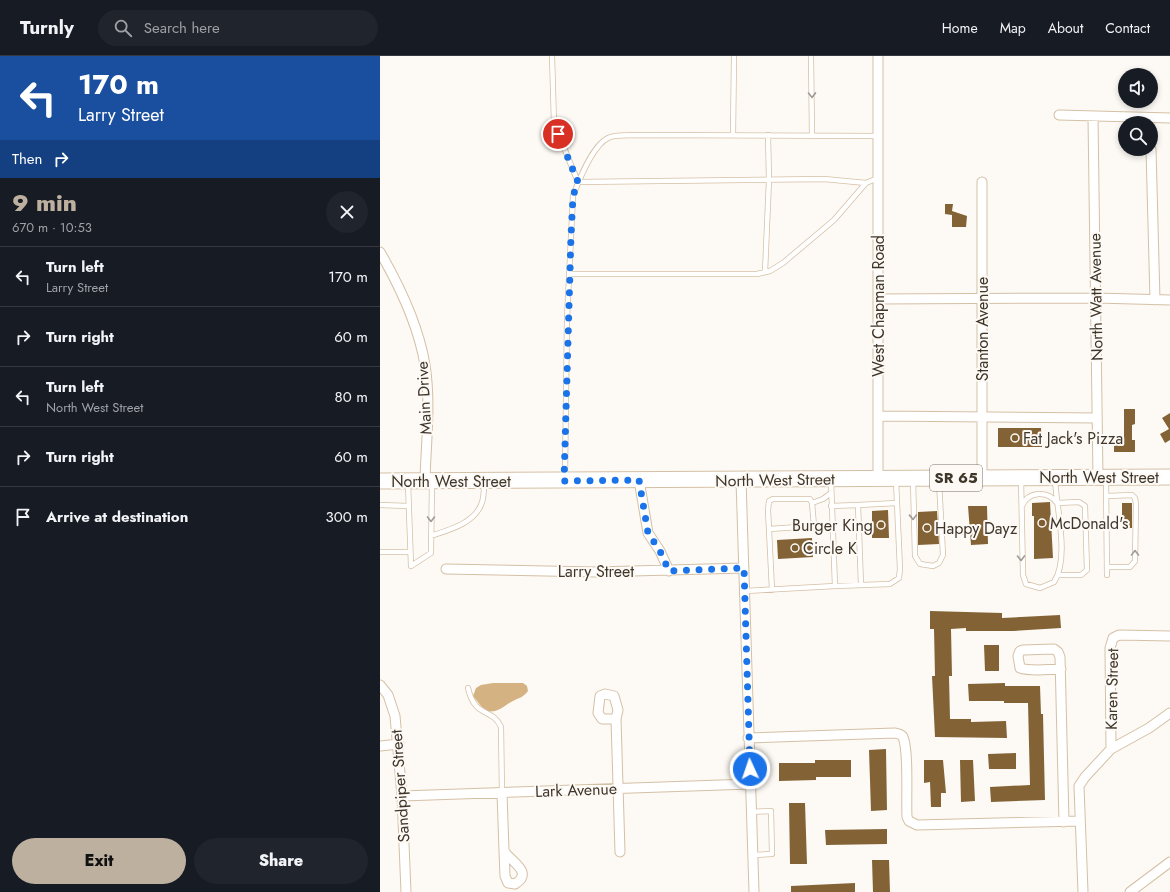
<!DOCTYPE html>
<html lang="en">
<head>
<meta charset="utf-8">
<style>
	body { margin:0; font-family:Jost,sans-serif; background:#20242c; color:#f1f3f6; height:100vh; display:flex; flex-direction:column; font-size:15px; white-space:nowrap }
	* { box-sizing:border-box; margin:0 }
	p { font-size:13px; color:#9ea1a6 }
	.icon { flex:none; width:22px; height:22px; fill:none; stroke:currentColor; stroke-width:2; stroke-linecap:round; stroke-linejoin:round }
	.map { position:relative; flex:1; overflow:hidden }
	.sheet { display:flex; flex-direction:column; background:#171b24; width:380px }
	.sheet>* { flex:none }
	.guide { background:#1a4fa0; color:#fff; overflow:hidden }
	.tools { position:absolute; left:738px; top:12px; display:grid; gap:8px }
	.tools a { display:grid; place-items:center; width:40px; height:40px; border-radius:50%; background:#171b24; box-shadow:0 2px 6px #0003; font-size:20px }
	.pin { position:absolute; display:grid; place-items:center; width:34px; height:34px; color:#fff; margin:-17px; border:2px solid #fff; border-radius:50%; box-shadow:0 1px 4px #0007 }
	.me { position:absolute; width:44px; margin:-22px; rotate:357deg; stroke-linejoin:round; filter:drop-shadow(0 0 3px #0008) }
	.turn { display:flex; align-items:center; gap:14px; height:84px; padding:0 12px; font-size:18px }
	.turn .icon { width:52px; height:52px; stroke-width:2.5 }
	.turn b { display:block; font-size:28px; line-height:34px }
	.then { display:flex; align-items:center; height:38px; padding:0 12px; background:#0003; gap:8px; font-size:15px }
	.round { display:grid; place-items:center; flex:none; width:42px; height:42px; border-radius:21px; background:#20242c }
	.overview { display:flex; align-items:center; justify-content:space-between; height:68px; padding:0 12px }
	h1 { font-size:24px; font-weight:800; line-height:30px; color:#bdb09e }
	.action { display:flex; gap:8px; margin-top:auto; padding:8px 12px }
	.action a { flex:1; height:46px; border-radius:24px; background:#bdb09e; color:#111; font-size:16px; font-weight:800; line-height:46px; text-align:center }
	.action a+a { background:#20242c; color:#f1f3f6 }
	ul { padding:0; list-style:none }
	li { display:flex; align-items:center; gap:12px; height:60px; padding:0 12px; border-top:1px solid #363941 }
	li div { flex:1 }
	li b { display:block; font-size:15px }
	li em { font-style:normal }
	header { display:flex; align-items:center; gap:24px; box-sizing:border-box; height:56px; padding:0 20px; background:#171b24; border-bottom:1px solid #363941 }
	header strong { font-size:19px }
	nav { display:flex; gap:22px; margin-inline-start:auto; font-size:14px }
	.search { width:280px; height:36px; background:#20242c; display:flex; align-items:center; gap:10px; box-sizing:border-box; padding:0 14px; border-radius:22px; color:#9ea1a6; font-size:15px }
	main { display:flex; flex:1; min-height:0 }
	.map>svg:first-child { display:block }
</style>
</head>
<body>
<header>
<strong>Turnly</strong>
<div class="search"><svg class="icon" aria-label="search" viewBox="0 0 24 24"><circle cx="10" cy="10" r="6"/><path d="M15 15l6 6"/></svg>Search here</div>
<nav><a>Home</a><a>Map</a><a>About</a><a>Contact</a></nav>
</header>
<main>
<section class="sheet">
<div class="guide">
<div class="turn"><svg class="icon" aria-label="left" viewBox="0 0 24 24"><path d="M17 20v-9H6M10 6l-5 5 5 5"/></svg><div><b>170 m</b>Larry Street</div></div>
<div class="then">Then<svg class="icon" aria-label="right" viewBox="0 0 24 24"><path d="M7 20v-9h11M14 6l5 5-5 5"/></svg></div>
</div>
<div class="overview"><div><h1>9 min</h1><p>670 m · 10:53</p></div><a class="round"><svg class="icon" aria-label="close" viewBox="0 0 24 24"><path d="M6 6l12 12M18 6L6 18"/></svg></a></div>
<ul>
<li><svg class="icon" aria-label="left" viewBox="0 0 24 24"><path d="M17 20v-9H6M10 6l-5 5 5 5"/></svg><div><b>Turn left</b><p>Larry Street</p></div><em>170 m</em></li>
<li><svg class="icon" aria-label="right" viewBox="0 0 24 24"><path d="M7 20v-9h11M14 6l5 5-5 5"/></svg><div><b>Turn right</b></div><em>60 m</em></li>
<li><svg class="icon" aria-label="left" viewBox="0 0 24 24"><path d="M17 20v-9H6M10 6l-5 5 5 5"/></svg><div><b>Turn left</b><p>North West Street</p></div><em>80 m</em></li>
<li><svg class="icon" aria-label="right" viewBox="0 0 24 24"><path d="M7 20v-9h11M14 6l5 5-5 5"/></svg><div><b>Turn right</b></div><em>60 m</em></li>
<li><svg class="icon" aria-label="arrive" viewBox="0 0 24 24"><path d="M6 21V4h12l-3 4 3 4H6"/></svg><div><b>Arrive at destination</b></div><em>300 m</em></li>
</ul>
<div class="action"><a>Exit</a><a>Share</a></div>
</section>
<div class="map">
<svg width="790" height="836" viewBox="0 0 790 836">
	<rect width="100%" height="100%" fill="#fdf9f4"/>
	<path fill="#d4b282" d="M113 627H143L147 630 148 635C143 642 138 642 131 646 121 652 118 657 105 655L93 640 96 632 101 629Z"/>
	<path fill="#836335" d="M565 148H573L572 155 587 160 586 171H572V159L565 158Z
		M744 353H755V368L752 369V384H755V396H734V385H744Z
		M790 357V384L785 387 780 378 789 373 782 362Z
		M618 372H661L662 391H618Z
		M670 446 673 502 654 503V460H652V447Z
		M742 447H752V472H742Z
		M588 450H607L608 488 591 489Z
		M508 454 509 482H492V455Z
		M557 455 559 488 538 489V456Z
		M432 482 433 501 398 503 397 484Z
		M550 555 622 557V562L680 559 681 572 633 575H586V572L571 573 572 620H569L570 663H591V666L626 665 627 682 555 681 552 620H555L554 573H550Z
		M604 589H619V615H605Z
		M625 627V630H660L661 658H663L665 744 611 746 610 731 650 729 648 647H624V645H589L588 628Z
		M506 693 507 754 491 755 489 694Z
		M636 697V713H609L608 698Z
		M435 704H471V721H436V724L399 725V707H435Z
		M544 704H563L566 737H561V751H551L550 726 544 727Z
		M580 704H593L595 745 581 746Z
		M409 747H425L427 808H410Z
		M507 773V788L446 789 445 774Z
		M492 804H509L510 836H493Z
		M475 827V836H411V830Z"/>
	<g fill="none" stroke-linecap="round" stroke-linejoin="round">
		<g stroke="#d4c0a5" stroke-width="6">
			<path id="service" d="M172 0 174 67 198 126 444 123 486 127 498 122
				M431 0 432 80
				M353 79 354 0
				M385 216 389 124 388 79
				M189 218H377L390 215 403 207 454 164 486 127
				M185 421 187 262 193 140C199 124 212 90 228 82 236 78 250 80 259 79L498 80
				M641 423 643 519 646 528 660 532 674 526C690 502 676 451 675 423
				M726 423 727 519
				M533 424 535 500 540 508 553 510 559 507 563 499 559 425
				M28 427 31 510 51 497 52 428
				M727 440 752 439 755 442 756 448 755 505 750 511H727
				M432 447 443 443 451 437
				M0 449 28 450
				M478 449 517 447
				M451 450 478 449 481 529
				M642 450C648 435 668 434 677 447L699 446 705 450 707 514 701 519H678
				M389 473 434 470
				M51 480C68 474 93 468 101 449 104 443 104 434 104 428
				M0 496H30
				M455 530 510 528 519 522 520 513 516 424
				M392 534 388 454 389 445 393 443H430L432 447 434 470 452 469
				M365 535 455 530 451 425
				M88 632C95 663 112 651 121 671L122 737
				M371 756 391 755 392 798 373 799"/>
		</g>
		<g stroke="#d4c0a5" stroke-width="11">
			<path id="minor" d="M498 0V422
				M679 59 790 62
				M713 61 718 422
				M771 93 775 244
				M602 126V421
				M0 196C19 229 39 272 45 309 51 347 46 386 45 424
				M498 243 716 242 790 244
				M498 360 717 362
				M259 424 268 477 280 495 289 515
				M361 424 374 836
				M66 513 216 516 364 512
				M681 613C668 613 652 616 640 612L638 600 640 595 643 594 674 593 678 596 680 601 684 766
				M0 629 8 639 15 660 22 740 26 836
				M225 638 234 640 238 654 236 663H222L218 657 220 640Z
				M236 663 240 796
				M368 682 515 677C518 678 522 678 523 681 529 695 526 743 527 761L529 765 537 769 700 765
				M0 690 19 688
				M731 693 730 592 733 582 739 579 790 580
				M122 737 124 795C131 806 154 816 135 828L128 827 125 820 124 795
				M22 740 370 728
				M703 836 699 730 705 721 731 693 769 672 790 657
				M750 836 790 806"/>
		</g>
		<g stroke="#d4c0a5" stroke-width="17">
			<path id="primary" d="M0 425 790 421"/>
		</g>
		<use href="#service" stroke="#fff" stroke-width="4.5"/>
		<use href="#minor" stroke="#fff" stroke-width="9"/>
		<use href="#primary" stroke="#fff" stroke-width="15"/>
	</g>
	<defs><path id="oneway-chevron" d="M-2-3.5L2.5 0L-2 3.5" fill="none" stroke-width="1.6" stroke-linecap="round" stroke-linejoin="round"/></defs>
	<g stroke="#9f9a95">
		<use href="#oneway-chevron" transform="translate(432 39) rotate(89)"/>
		<use href="#oneway-chevron" transform="translate(533 461) rotate(88)"/>
		<use href="#oneway-chevron" transform="translate(51 463) rotate(91)"/>
		<use href="#oneway-chevron" transform="translate(755 497) rotate(-90)"/>
		<use href="#oneway-chevron" transform="translate(641 502) rotate(89)"/>
	</g>
	<g fill="none" stroke-linecap="round" stroke-linejoin="round">
		<path stroke="#1a73e8" stroke-width="7" stroke-dasharray="0 12.6" d="M178 78 198 126 193 140 191 180 184 425 259 424 268 477 280 495 289 515 364 512 370 713"/>
	</g>
	<g fill="#7d5f33" stroke="#fdf9f4" stroke-width="1.5">
		<circle cx="635" cy="382" r="4"/>
		<circle cx="662" cy="467" r="4"/>
		<circle cx="501" cy="469" r="4"/>
		<circle cx="547" cy="472" r="4"/>
		<circle cx="415" cy="492" r="4"/>
	</g>
	<g text-anchor="middle" dominant-baseline="central" stroke-width="4" stroke-linejoin="round" paint-order="stroke">
		<rect fill="#fdf9f4" stroke="#787067" stroke-width="1" x="550" y="409" width="52" height="26" rx="3"/>
		<g font-size="15" font-weight="bold" fill="#3f362b">
			<text x="576" y="422">SR 65</text>
		</g>
		<g font-size="16" fill="#3f362b" stroke="#fdf9f4">
			<text transform="translate(716 241) rotate(-91)">North Watt Avenue</text>
			<text transform="translate(498 250) rotate(-90)">West Chapman Road</text>
			<text transform="translate(602 273) rotate(-90)">Stanton Avenue</text>
			<text transform="translate(44 342) rotate(-93)">Main Drive</text>
			<text x="719" y="421">North West Street</text>
			<text transform="translate(395 424) rotate(-1)">North West Street</text>
			<text x="71" y="425">North West Street</text>
			<text x="216" y="515">Larry Street</text>
			<text transform="translate(732 633) rotate(-89)">Karen Street</text>
			<text transform="translate(20 730) rotate(-94)">Sandpiper Street</text>
			<text transform="translate(196 734) rotate(-2)">Lark Avenue</text>
		</g>
		<g font-size="16" fill="#3f362b" stroke="#fdf9f4" text-anchor="start">
			<text x="643" y="382">Fat Jack's Pizza</text>
			<text x="670" y="467">McDonald's</text>
			<text x="493" y="469" text-anchor="end">Burger King</text>
			<text x="555" y="472">Happy Dayz</text>
			<text x="423" y="492">Circle K</text>
		</g>
	</g>
</svg>
<div class="tools">
<a><svg class="icon" aria-label="sound" viewBox="0 0 24 24"><path d="M4 9h4l5-4v14l-5-4H4zM17 9q2 3 0 6"/></svg></a>
<a><svg class="icon" aria-label="search" viewBox="0 0 24 24"><circle cx="10" cy="10" r="6"/><path d="M15 15l6 6"/></svg></a>
</div>
<div class="pin" style="left:178px;top:78px;background:#d93025"><svg class="icon" aria-label="arrive" viewBox="0 0 24 24"><path d="M6 21V4h12l-3 4 3 4H6"/></svg></div>
<svg class="me" style="left:370px;top:713px" viewBox="-20 -20 40 40"><circle r="17" fill="#1a73e8" stroke="#fff" stroke-width="3"/><path d="M0-11L8 9 0 5-8 9z" fill="#fff"/></svg>
</div>
</main>
</body>
</html>
